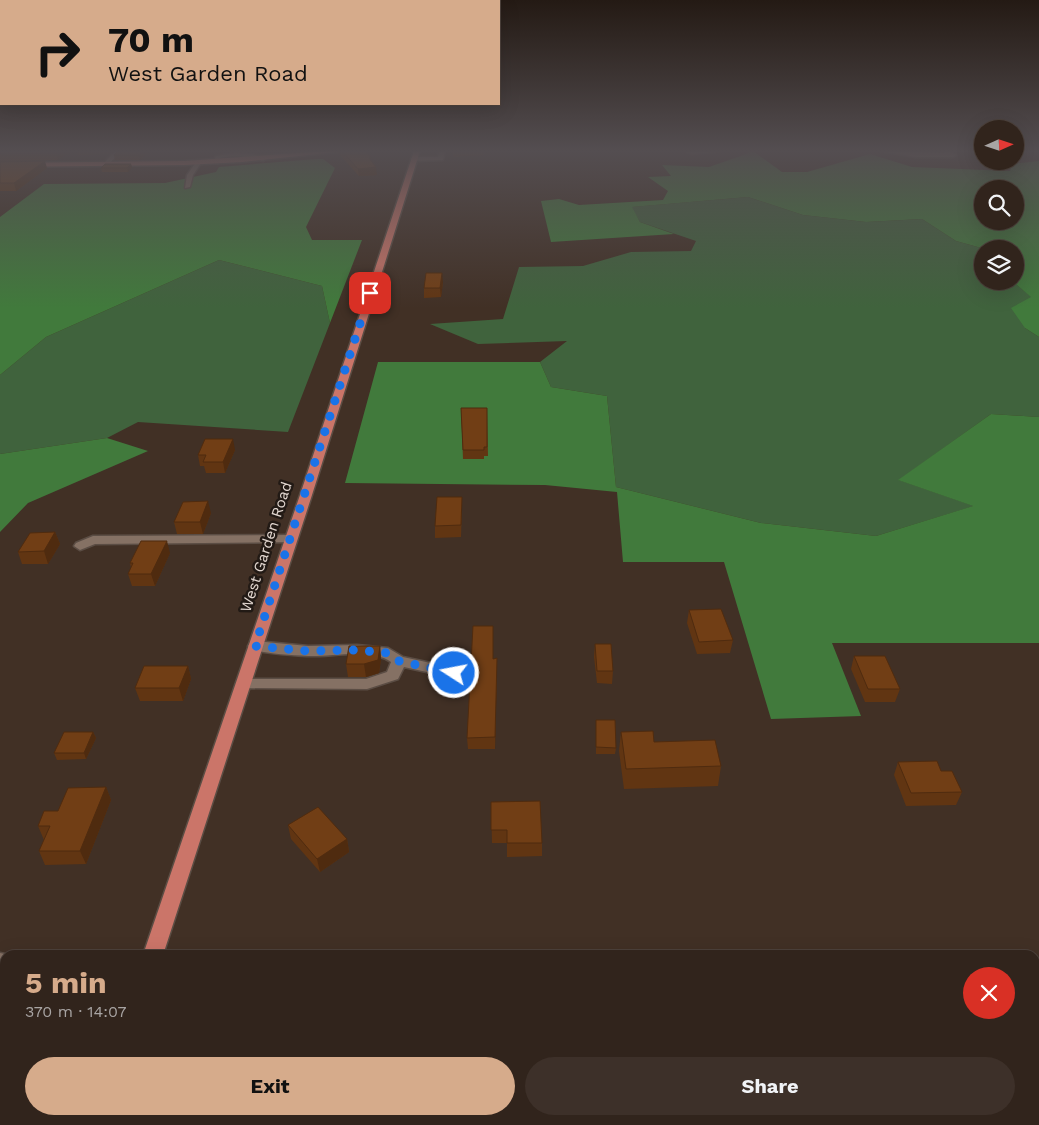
<!DOCTYPE html>
<html lang="en">
<head>
<meta charset="utf-8">
<style>
	body { margin:0; font-family:"Work Sans",sans-serif; background:#3d3029; color:#f1f3f6; height:100vh; display:flex; flex-direction:column; font-size:19px; white-space:nowrap }
	* { box-sizing:border-box; margin:0 }
	p { font-size:16px; color:#a8a4a3 }
	.icon { flex:none; width:28px; height:28px; fill:none; stroke:currentColor; stroke-width:2; stroke-linecap:round; stroke-linejoin:round }
	.map { position:relative; flex:1; overflow:hidden }
	.drawer { position:absolute; left:0px; top:950px; width:1040px; height:175px; display:flex; flex-direction:column; background:#31241c; border-radius:15px 15px 0 0; box-shadow:0 5px 20px #0002,0 0 0 1px #4c413b }
	.drawer>* { flex:none }
	.banner { position:absolute; left:0px; top:0px; width:500px; height:105px; box-shadow:0 5px 20px #0002,0 0 0 1px #4c413b; background:#d6ab8b; color:#111; overflow:hidden }
	.needle { width:32px; rotate:87deg }
	.tools { position:absolute; left:974px; top:120px; display:grid; gap:10px }
	.tools a { display:grid; place-items:center; width:50px; height:50px; border-radius:50%; background:#31241c; box-shadow:0 5px 20px #0002,0 0 0 1px #4c413b; font-size:25px }
	.pin { position:absolute; display:grid; place-items:center; width:42px; height:42px; color:#fff; margin:-21px; border-radius:10px; box-shadow:0 2px 8px #0006 }
	.me { position:absolute; width:55px; margin:-28px; rotate:281deg; stroke-linejoin:round; filter:drop-shadow(0 0 4px #0008) }
	.turn { display:flex; align-items:center; gap:18px; height:105px; padding:0 25px; font-size:22px }
	.turn .icon { width:65px; height:65px; stroke-width:2.5 }
	.turn b { display:block; font-size:35px; line-height:42px }
	.round { display:grid; place-items:center; flex:none; width:52px; height:52px; border-radius:26px; background:#3d3029 }
	.headline { display:flex; align-items:center; justify-content:space-between; height:85px; padding:0 25px }
	h1 { font-size:30px; font-weight:700; line-height:38px; color:#d6ab8b }
	.cta { display:flex; gap:10px; margin-top:auto; padding:10px 25px }
	.cta a { flex:1; height:58px; border-radius:30px; background:#d6ab8b; color:#111; font-size:20px; font-weight:700; line-height:58px; text-align:center }
	.cta a+a { background:#3d3029; color:#f1f3f6 }
	.map>svg:first-child { display:block }
</style>
</head>
<body>
<div class="map">
<svg width="1039" height="1125" viewBox="0 0 1039 1125">
	<rect width="100%" height="100%" fill="#413025"/>
	<path fill="#40633d" d="M748 197 803 215 866 222 922 219 956 241 985 249H982V281H1012L1032 297 1025 328 1039 337V417L991 414 899 480 974 506 876 536 761 523 616 487 607 396 551 387 540 362 567 341 478 344 430 324 503 319 519 267 583 266 631 252 691 251 696 241 640 222 631 207Z
		M219 260 322 286 330 323 288 432 138 422 107 438 0 454V375L46 337Z"/>
	<path fill="#417a3c" fill-rule="evenodd" d="M747 151H753L782 172H807L870 154 912 167 1010 171 1012 164 1039 161V337L1025 328 1011 308 1031 297 1012 281H1015V249H985L956 241 922 219 866 222 803 215 748 197 632 207 640 222 674 234 551 242 541 201 559 199 579 205 663 200 668 191 648 177 671 176 662 165 709 167 749 153ZM982 189H1015V221H982Z
		M316 159H323L335 168 306 227 312 240H362L330 323 322 286 219 260 46 337 0 375V217L44 184 165 183 216 172 219 167Z
		M378 362H540L551 387 607 396 616 487 761 523 876 536 973 506 898 480 991 414 1039 417V643H832L861 716 771 719 724 562H623L617 492 545 485 345 483Z
		M107 438 148 451 28 503 0 532V454Z
		M1035 972H1039V1125H667L668 1120H1035Z
		M170 1120H395L394 1125H169Z"/>
	<g fill="none" stroke-linecap="round" stroke-linejoin="round">
		<g stroke="#5b4d44" stroke-width="3">
			<path id="minor" d="M115 151H121L108 165H104V163Z
				M439 151H445L443 160 414 161 411 159 414 157H438Z
				M684 151H721L692 154Z
				M881 151 945 153 942 151H949L956 155 953 157H916Z
				M235 153 252 154 266 159 263 161C248 156 235 155 220 158L218 163 213 162 216 156Z
				M196 162 201 163 193 175 190 187 185 188 187 175Z
				M291 535 295 536 297 539 295 542 95 544 80 550 74 546 76 543 93 536Z
				M255 641 308 646 357 645 388 648 403 657 454 668 459 669 461 673 459 677 454 678 404 667 398 679 367 689 238 688 236 684 238 680 243 679H366L387 672 391 662C372 648 331 657 308 656 289 655 268 654 250 649L248 646 250 643Z
				M0 953 10 955H5V971H0Z
				M1035 960H1039V978H1035Z"/>
		</g>
		<g stroke="#5b4d44" stroke-width="3">
			<path id="major" d="M327 151H346L242 162 184 165 0 167V163L184 161Z
				M414 151H420L312 495 163 955H143L300 495Z
				M87 1120H109L108 1125H86Z"/>
		</g>
		<use href="#minor" fill="#857164" fill-rule="evenodd"/>
		<use href="#major" fill="#cb7569" fill-rule="evenodd"/>
	</g>
	<path fill="#613512" d="M0 151H71L58 160 14 161 47 168 16 191H0Z
		M77 151H113L109 154 78 155Z
		M118 151H149L140 160H115L114 155Z
		M339 151H366L377 175 359 176 339 154Z
		M452 151H484V155L454 157Z
		M131 164 132 167 128 172H102L101 168Z
		M443 282 441 297 424 298V288Z
		M461 408H487L488 456H484V459H463Z
		M235 450 225 473H206L204 466H200L198 455Z
		M462 497V508L461 537 435 538V526Z
		M211 513 203 534H177L174 522Z
		M55 532 60 544 48 564H22L18 552Z
		M170 553 155 586H132L128 574 131 568 130 563Z
		M689 610 733 640 730 653 697 654 687 623Z
		M595 644 613 671 612 684 597 683 594 657Z
		M380 646 381 659 379 673 366 677H348L346 664Z
		M854 656 900 689 895 702H865L851 669Z
		M497 658 495 749H468L467 738Z
		M188 666 191 679 183 701H140L135 688Z
		M596 720 616 748 615 754H596Z
		M93 732 96 738 86 759 57 760 54 753Z
		M621 732 654 742 721 766 718 786 624 789 619 751Z
		M898 762 941 771 962 792 956 805 906 806 894 775Z
		M106 787 111 800 86 864 45 865 39 851 44 840 38 826 58 811Z
		M491 802 542 843V856L507 857V843H492Z
		M288 825 347 839 349 852 320 872 291 839Z"/>
	<path fill="#4f2b0f" d="M60 151H71L58 160 56 153Z
		M108 151H113L109 154Z
		M143 151H149L140 160 139 155Z
		M45 161 47 168 16 191 14 183Z
		M131 164 132 167 128 172 127 168Z
		M376 167 377 175 359 176 358 169Z
		M442 273 443 282 441 297 440 288Z
		M233 439 235 450 225 473 223 462Z
		M208 501 211 513 203 534 200 522Z
		M55 532 60 544 48 564 44 551Z
		M167 541 170 553 155 586 151 574Z
		M380 646 381 659 379 673 366 677 364 664Z
		M497 658V670L495 749V737Z
		M188 666 191 679 183 701 179 688Z
		M93 732 96 738 86 759 84 753Z
		M106 787 111 800 86 864 80 851Z
		M347 839 349 852 320 872 317 859Z"/>
	<path fill="#713e15" stroke="#4f2b0f" d="M3 151H60L56 153 0 154V152Z
		M118 151H143L139 155H114Z
		M342 151H366L371 158H369L376 167 358 169Z
		M45 161 14 183H0V162Z
		M105 164H131L127 168H101Z
		M426 273H442L440 288H424Z
		M461 408H487V447H484V450H463Z
		M205 439H233L223 462H203L206 455H198Z
		M437 497H462L461 525 435 526Z
		M208 501 200 522H174L183 502Z
		M55 532 44 551 18 552 30 533Z
		M141 541H167L151 574H128L133 563H130Z
		M721 609 733 640 699 642 689 610Z
		M473 626H493V659L497 658 495 737 467 738Z
		M595 644H611L613 671H597Z
		M349 646H380L378 660 364 664H346Z
		M854 656H885L900 689H868Z
		M144 666H188L179 688H135Z
		M596 720H615L616 748 596 747Z
		M653 731 654 742 715 740 721 766 626 769 621 732Z
		M64 732H93L84 753H54Z
		M937 761 941 771H952L962 792 911 793 898 762Z
		M106 787 80 851H39L50 826H38L44 811H58L68 788Z
		M540 801 542 843H507V830H491V802Z
		M318 807 347 839 317 859 288 825Z
		M445 1120H487V1125H445Z"/>
	<linearGradient id="sky" x2="0" y2="1"><stop stop-color="#241a14"/><stop offset="0.49" stop-color="#544e51"/><stop offset="1" stop-color="#544e51" stop-opacity="0"/></linearGradient>
	<rect width="1039" height="308" fill="url(#sky)"/>
	<g fill="none" stroke-linecap="round" stroke-linejoin="round">
		<path stroke="#1a73e8" stroke-width="9" stroke-dasharray="0 16.2" d="M370 293 255 646 308 651 357 650 388 653 399 661 454 673"/>
	</g>
	<g text-anchor="middle" dominant-baseline="central" stroke-width="5" stroke-linejoin="round" paint-order="stroke">
		<g font-size="15" fill="#e2d7d0" stroke="#221a15">
			<text transform="translate(266 547) rotate(-72)">West Garden Road</text>
		</g>
	</g>
</svg>
<div class="tools">
<a><svg class="needle" viewBox="-14 -14 28 28"><path d="M0-13l5 13h-10z" fill="#e53935"/><path d="M0 13l5-13h-10z" fill="#a8a4a3"/></svg></a>
<a><svg class="icon" aria-label="search" viewBox="0 0 24 24"><circle cx="10" cy="10" r="6"/><path d="M15 15l6 6"/></svg></a>
<a><svg class="icon" aria-label="layers" viewBox="0 0 24 24"><path d="M12 4l9 5-9 5-9-5zM3 14l9 5 9-5"/></svg></a>
</div>
<div class="pin" style="left:370px;top:293px;background:#d93025"><svg class="icon" aria-label="arrive" viewBox="0 0 24 24"><path d="M6 21V4h12l-3 4 3 4H6"/></svg></div>
<svg class="me" style="left:454px;top:673px" viewBox="-20 -20 40 40"><circle r="17" fill="#1a73e8" stroke="#fff" stroke-width="3"/><path d="M0-11L8 9 0 5-8 9z" fill="#fff"/></svg>
<div class="banner">
<div class="turn"><svg class="icon" aria-label="right" viewBox="0 0 24 24"><path d="M7 20v-9h11M14 6l5 5-5 5"/></svg><div><b>70 m</b>West Garden Road</div></div>
</div>
<section class="drawer">
<div class="headline"><div><h1>5 min</h1><p>370 m · 14:07</p></div><a class="round" style="background:#d93025;color:#fff"><svg class="icon" aria-label="close" viewBox="0 0 24 24"><path d="M6 6l12 12M18 6L6 18"/></svg></a></div>
<div class="cta"><a>Exit</a><a>Share</a></div>
</section>
</div>
</body>
</html>
